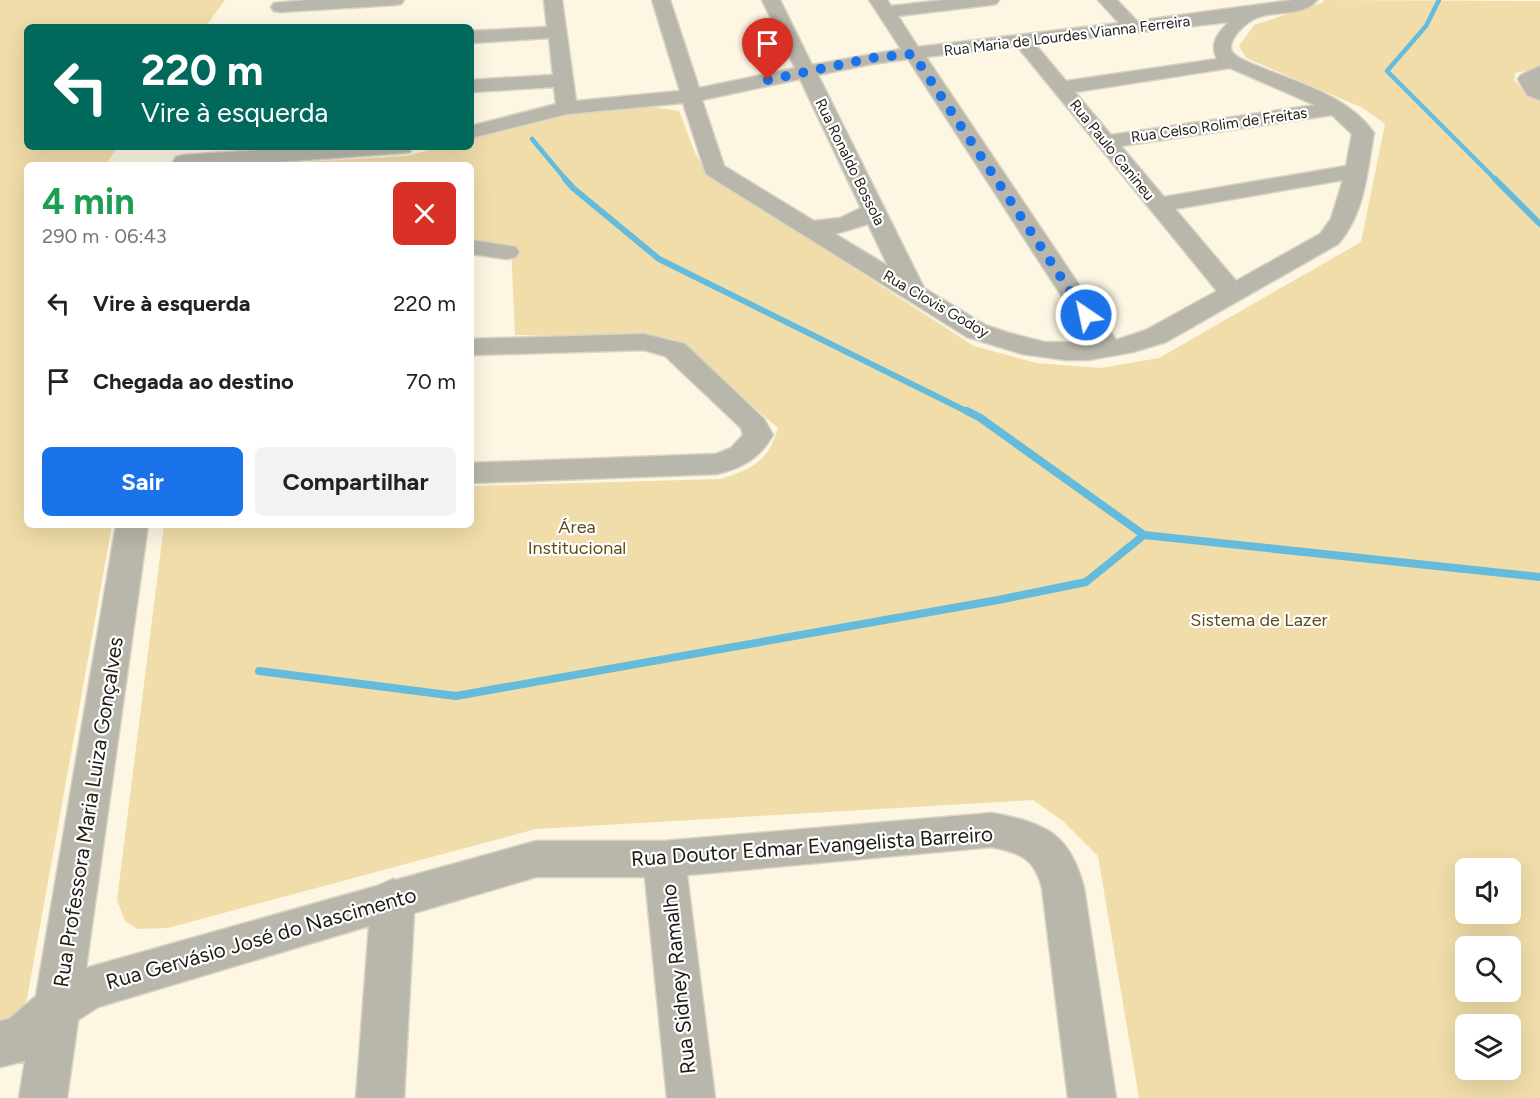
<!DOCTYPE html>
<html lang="pt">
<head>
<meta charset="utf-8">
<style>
	body { margin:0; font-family:Figtree,sans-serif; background:#f2f2f2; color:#222; height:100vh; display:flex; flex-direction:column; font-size:22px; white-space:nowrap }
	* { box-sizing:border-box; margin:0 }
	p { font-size:20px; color:#767676 }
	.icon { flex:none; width:33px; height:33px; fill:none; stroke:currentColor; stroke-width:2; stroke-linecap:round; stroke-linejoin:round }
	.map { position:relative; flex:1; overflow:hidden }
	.side { position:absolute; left:24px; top:162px; width:450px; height:366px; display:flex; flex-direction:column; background:#fff; border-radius:9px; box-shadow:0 6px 24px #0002 }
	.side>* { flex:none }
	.banner { position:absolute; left:24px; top:24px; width:450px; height:126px; border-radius:9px; box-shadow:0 6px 24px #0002; background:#00695c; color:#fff; overflow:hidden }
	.tools { position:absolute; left:1455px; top:858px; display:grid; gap:12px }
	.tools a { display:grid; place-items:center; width:66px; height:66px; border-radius:9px; background:#fff; box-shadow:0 6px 24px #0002; font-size:30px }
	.pin { position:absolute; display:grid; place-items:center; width:51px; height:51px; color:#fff; margin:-62px -26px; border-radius:50% 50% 50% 0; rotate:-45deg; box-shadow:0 0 6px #0007 }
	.pin .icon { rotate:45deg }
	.me { position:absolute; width:66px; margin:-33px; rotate:326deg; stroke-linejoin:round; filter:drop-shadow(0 0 4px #0008) }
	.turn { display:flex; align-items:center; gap:21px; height:126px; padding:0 18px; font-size:27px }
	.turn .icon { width:78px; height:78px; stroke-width:2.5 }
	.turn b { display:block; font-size:42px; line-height:51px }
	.round { display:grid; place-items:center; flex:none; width:63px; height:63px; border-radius:9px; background:#f2f2f2 }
	.summary { display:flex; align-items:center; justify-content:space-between; height:102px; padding:0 18px }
	h1 { font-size:36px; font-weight:700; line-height:45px; color:#1e9e55 }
	.cta { display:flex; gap:12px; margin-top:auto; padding:12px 18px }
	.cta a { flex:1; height:69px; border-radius:9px; background:#1a73e8; color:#fff; font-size:24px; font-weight:700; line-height:69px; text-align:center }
	.cta a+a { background:#f2f2f2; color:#222 }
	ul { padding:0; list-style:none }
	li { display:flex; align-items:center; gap:18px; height:78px; padding:0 18px }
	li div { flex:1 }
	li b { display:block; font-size:22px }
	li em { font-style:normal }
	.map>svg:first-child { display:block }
</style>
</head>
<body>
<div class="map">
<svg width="1540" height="1098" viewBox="0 0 1540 1098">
	<rect width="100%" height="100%" fill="#fdf6e3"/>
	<path fill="#f0dda9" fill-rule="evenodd" d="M0 0H225L205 27H27V147H118L105 165H27V525H112L27 999 20 1012 0 1024Z
		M1323 0 1540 1V68L1515 73 1514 80 1523 89 1540 98V1098H1139L1098 856 1063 821 1033 800 536 829 168 928 138 929 125 921 117 900 164 525H471V486L721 479C753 468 768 462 778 428L676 340 662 337 515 335 511 245 471 240V165H252L407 156 441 147H471V139L568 115 652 107 679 111 696 155 709 177 778 219 974 346 1036 363 1100 368 1159 358 1361 242 1385 124 1363 108 1246 58 1239 46 1254 25 1324 2ZM1466 868H1510V914H1466ZM1466 946H1510V992H1466ZM1466 1024H1510V1070H1466Z"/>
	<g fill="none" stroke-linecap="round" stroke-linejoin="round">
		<path stroke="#64bbdc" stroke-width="4.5" d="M1439 0 1426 26 1387 71 1497 181
			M532 139 567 181"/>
		<path stroke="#64bbdc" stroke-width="6" d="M565 179 573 188 659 259 970 413
			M1495 179 1540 224"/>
		<path stroke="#64bbdc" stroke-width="8" d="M967 411 979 417 1144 535
			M259 671 456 696 998 600 1086 582 1144 535 1540 577"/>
		<g stroke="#d9d3c2" stroke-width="3">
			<path id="minor" d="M308 0H404L401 4 395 5 280 12 274 11 271 7 274 3Z
				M544 0H562L576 101 680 91 652 0H670L699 88 795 68 762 0H780L812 65 901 49 869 0H887L891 6 944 0H999L996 4 990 5 898 16 918 47 1119 23 1098 0H1117L1137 21 1293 0H1317C1305 16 1276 11 1259 17 1248 20 1226 39 1232 52 1235 56 1243 60 1248 62 1290 81 1346 93 1374 133 1367 171 1365 214 1338 244L1166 342 1133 352 1088 360H1066L1022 354 967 337 706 174 683 103 567 114 471 138V126L556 104 554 87 471 92V80L553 75 549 38 471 43V31L547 27ZM1229 22C1218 33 1209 43 1217 59L1066 81 1035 44ZM1017 46 1217 291 1146 330 1116 340 926 57ZM908 59 1092 343 1044 342 1009 333 985 325 924 288 818 75 872 64ZM1230 68 1315 105 1111 135 1075 92ZM800 79 861 208 840 218 814 221 724 166 702 100ZM1332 115 1352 134 1346 166 1164 197 1121 146ZM1343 180 1331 219 1320 234 1236 281 1175 209ZM868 224 888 266 835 234Z
				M1540 66V100L1527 95 1518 79 1521 75Z
				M307 147H413L410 152 402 153 236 165H175L173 162 176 157 184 155Z
				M471 240 516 247 519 252 516 257 507 259 471 254Z
				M644 334 685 344 764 419 773 435C759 459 743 467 717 474L471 483V463L716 454 731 448 743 435 741 428 665 356 644 350 471 355V339Z
				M116 525H148L86 968 377 886 393 879 396 880 536 841H664L992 813C1045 823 1070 833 1084 888L1116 1098H1068L1042 888C1035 858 1020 853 992 847L687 875 715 1098H667L645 877H536L414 913 404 1098H356L369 926 98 1007 78 1020 67 1098H19L25 1061 0 1067V1021L9 1019 36 996Z"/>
		</g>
		<use href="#minor" fill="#b9b6ab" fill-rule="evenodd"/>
	</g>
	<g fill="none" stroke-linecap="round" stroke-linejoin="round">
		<path stroke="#1a73e8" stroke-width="10" stroke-dasharray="0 18" d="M768 80 872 58 913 54 1086 315"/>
	</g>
	<g text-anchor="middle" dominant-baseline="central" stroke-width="4.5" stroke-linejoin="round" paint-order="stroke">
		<g font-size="15" fill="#1f1c13" stroke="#fff">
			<text transform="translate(1067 36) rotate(-7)">Rua Maria de Lourdes Vianna Ferreira</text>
			<text transform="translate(1219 125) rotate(-8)">Rua Celso Rolim de Freitas</text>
			<text transform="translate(1112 150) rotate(51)">Rua Paulo Canineu</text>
			<text transform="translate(850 162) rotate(64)">Rua Ronaldo Bossola</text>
			<text transform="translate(936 304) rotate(30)">Rua Clovis Godoy</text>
		</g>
		<g font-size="18" fill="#604e17" stroke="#fff">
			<text x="577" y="527">Área<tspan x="577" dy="21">Institucional</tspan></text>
			<text x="1259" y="620">Sistema de Lazer</text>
		</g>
		<g font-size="21" fill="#1f1c13" stroke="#fff">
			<text transform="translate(88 812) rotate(-81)">Rua Professora Maria Luiza Gonçalves</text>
			<text transform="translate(812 846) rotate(-4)">Rua Doutor Edmar Evangelista Barreiro</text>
			<text transform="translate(261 938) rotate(-16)">Rua Gervásio José do Nascimento</text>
			<text transform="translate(678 979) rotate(-96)">Rua Sidney Ramalho</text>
		</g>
	</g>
</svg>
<div class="tools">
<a><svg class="icon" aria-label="sound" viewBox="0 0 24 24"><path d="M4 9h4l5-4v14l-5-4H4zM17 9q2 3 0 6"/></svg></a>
<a><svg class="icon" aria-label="search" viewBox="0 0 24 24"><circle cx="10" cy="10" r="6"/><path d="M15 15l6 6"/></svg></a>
<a><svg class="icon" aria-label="layers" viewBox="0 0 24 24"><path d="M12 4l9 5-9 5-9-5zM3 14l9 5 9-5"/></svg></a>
</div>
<div class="pin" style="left:768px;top:80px;background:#d93025"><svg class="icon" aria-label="arrive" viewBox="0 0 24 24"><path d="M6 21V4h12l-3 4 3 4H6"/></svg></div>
<svg class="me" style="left:1086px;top:315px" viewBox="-20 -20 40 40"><circle r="17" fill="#1a73e8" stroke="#fff" stroke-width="3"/><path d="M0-11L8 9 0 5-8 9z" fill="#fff"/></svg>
<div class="banner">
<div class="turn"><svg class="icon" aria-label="left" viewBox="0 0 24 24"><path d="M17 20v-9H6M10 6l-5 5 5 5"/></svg><div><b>220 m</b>Vire à esquerda</div></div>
</div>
<section class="side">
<div class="summary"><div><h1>4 min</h1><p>290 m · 06:43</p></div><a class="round" style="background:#d93025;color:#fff"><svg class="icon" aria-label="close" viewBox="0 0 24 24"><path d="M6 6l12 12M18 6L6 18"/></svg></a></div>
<ul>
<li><svg class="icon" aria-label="left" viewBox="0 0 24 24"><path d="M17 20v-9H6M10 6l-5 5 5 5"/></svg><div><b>Vire à esquerda</b></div><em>220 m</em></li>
<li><svg class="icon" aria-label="arrive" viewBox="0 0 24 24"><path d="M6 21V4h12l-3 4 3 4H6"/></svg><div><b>Chegada ao destino</b></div><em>70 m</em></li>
</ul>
<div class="cta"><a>Sair</a><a>Compartilhar</a></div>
</section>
</div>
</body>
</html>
